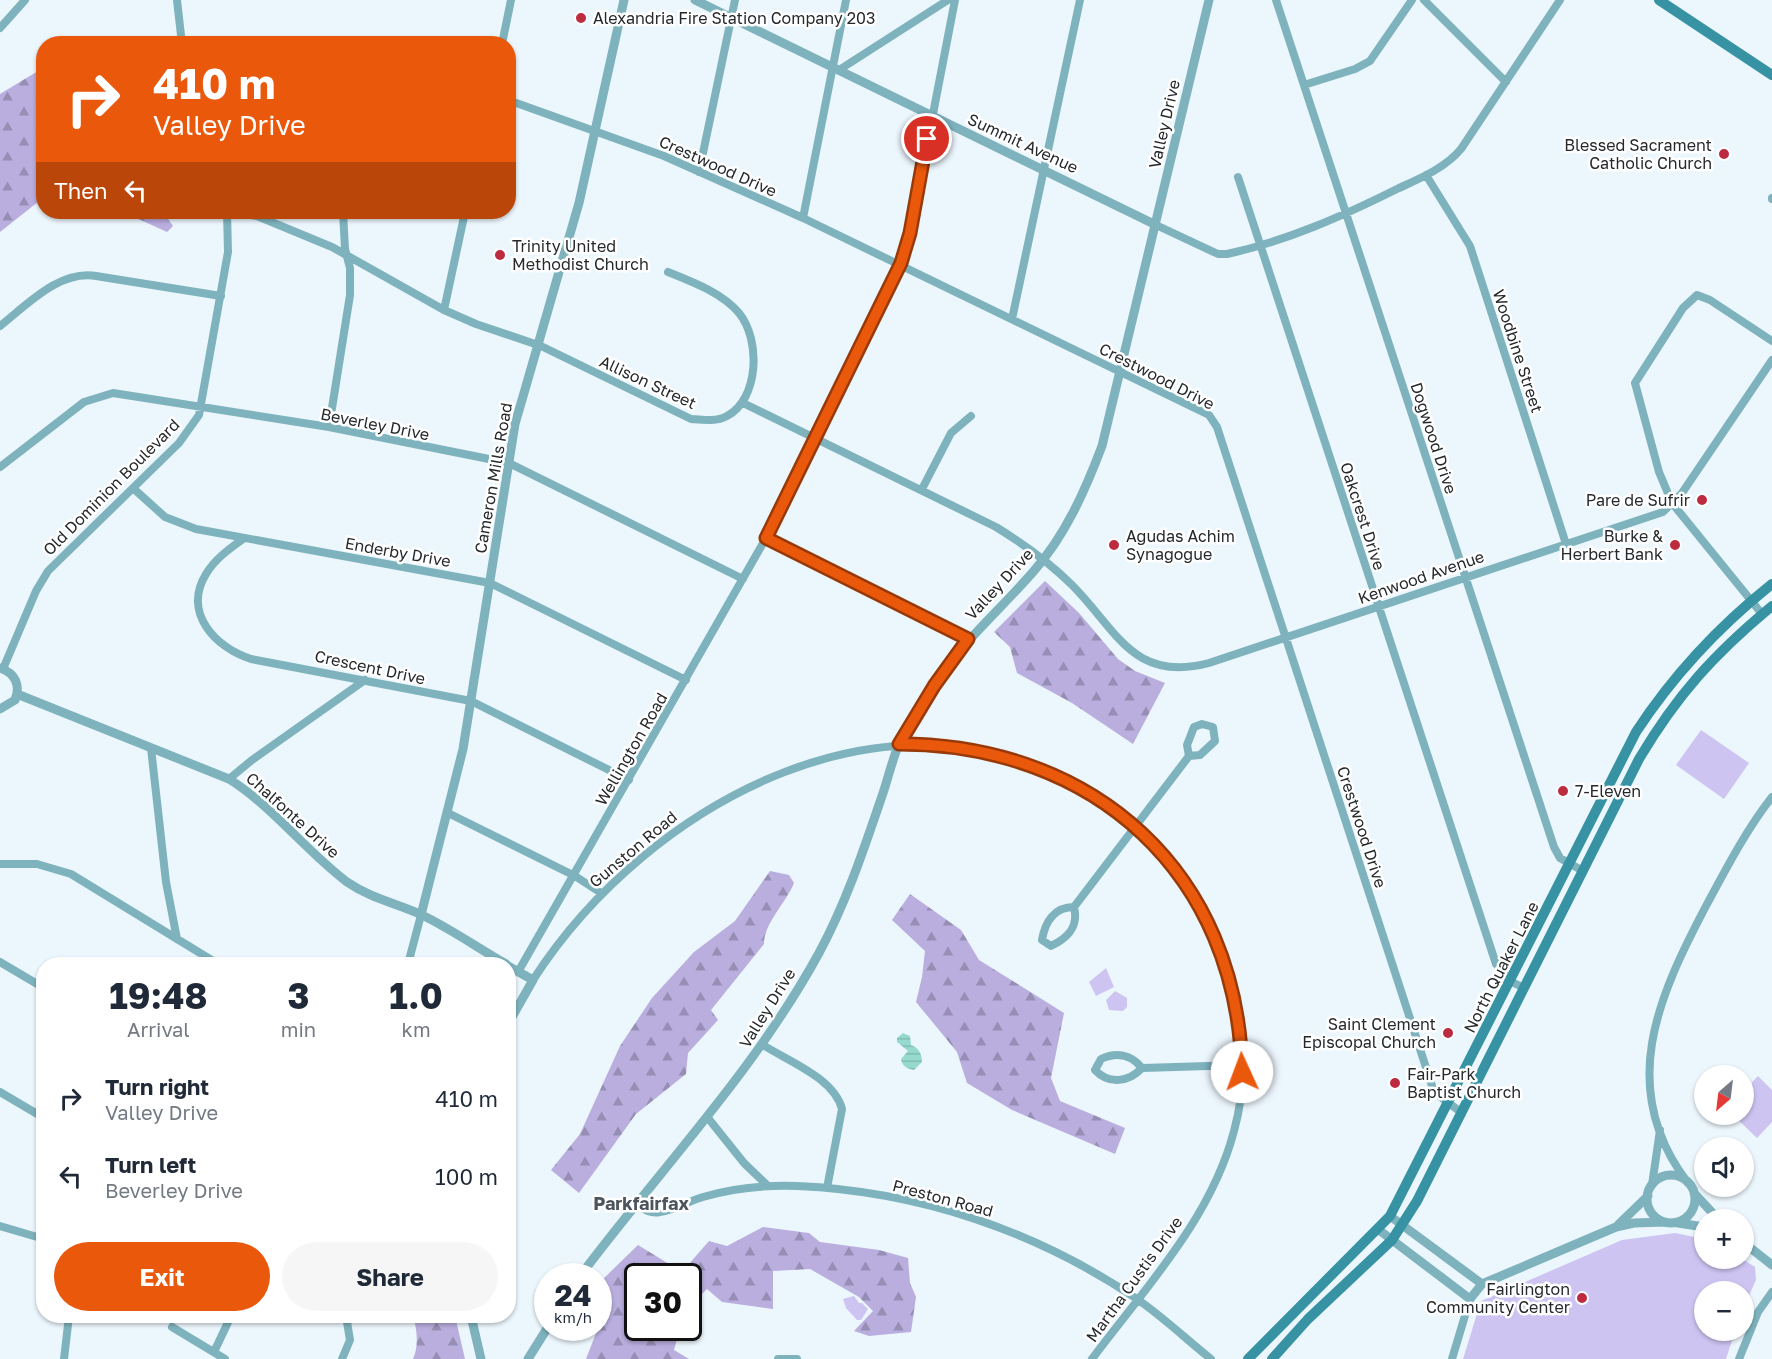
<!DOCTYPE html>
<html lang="en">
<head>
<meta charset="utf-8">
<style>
	body { margin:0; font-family:"Golos Text",sans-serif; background:#f6f6f7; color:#1f2937; height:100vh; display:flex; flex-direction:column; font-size:22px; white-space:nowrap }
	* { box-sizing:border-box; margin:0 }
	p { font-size:20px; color:#747a83 }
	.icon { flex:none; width:33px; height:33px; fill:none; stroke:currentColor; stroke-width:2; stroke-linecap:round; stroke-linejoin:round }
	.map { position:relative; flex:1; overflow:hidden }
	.side { position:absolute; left:36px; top:957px; width:480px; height:366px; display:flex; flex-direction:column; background:#fff; border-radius:24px; box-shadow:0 2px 4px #0004 }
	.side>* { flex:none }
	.guide { position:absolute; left:36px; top:36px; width:480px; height:183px; border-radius:24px; box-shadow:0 2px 4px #0004; background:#ea580c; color:#fff; overflow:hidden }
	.needle { width:39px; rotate:208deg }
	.tools { position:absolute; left:1694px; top:1065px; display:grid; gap:12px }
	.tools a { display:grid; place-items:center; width:60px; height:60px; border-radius:50%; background:#fff; box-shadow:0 2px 4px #0004; font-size:30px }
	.speed { position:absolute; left:534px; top:1263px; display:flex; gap:12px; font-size:30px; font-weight:700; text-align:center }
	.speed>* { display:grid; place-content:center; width:78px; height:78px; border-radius:50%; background:#fff; box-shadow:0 2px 4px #0004; line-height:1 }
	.speed small { font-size:15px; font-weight:400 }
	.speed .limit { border:3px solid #111; border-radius:9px; background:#fff; color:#111 }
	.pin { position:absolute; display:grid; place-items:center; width:51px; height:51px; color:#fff; margin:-26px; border:3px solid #fff; border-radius:50%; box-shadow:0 2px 6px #0007 }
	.me { position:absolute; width:66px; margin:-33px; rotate:358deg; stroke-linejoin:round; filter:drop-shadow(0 0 4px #0008) }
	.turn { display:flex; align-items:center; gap:21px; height:126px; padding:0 18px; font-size:27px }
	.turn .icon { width:78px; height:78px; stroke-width:2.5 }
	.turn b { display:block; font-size:42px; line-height:51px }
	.then { display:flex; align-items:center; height:57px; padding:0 18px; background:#0003; gap:12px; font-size:22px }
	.eta { display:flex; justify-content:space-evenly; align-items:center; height:102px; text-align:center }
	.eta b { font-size:36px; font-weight:700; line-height:42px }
	.button { display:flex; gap:12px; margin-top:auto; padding:12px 18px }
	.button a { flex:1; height:69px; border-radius:36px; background:#ea580c; color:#fff; font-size:24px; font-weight:700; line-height:69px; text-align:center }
	.button a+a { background:#f6f6f7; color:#1f2937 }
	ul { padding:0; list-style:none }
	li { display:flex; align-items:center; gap:18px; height:78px; padding:0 18px }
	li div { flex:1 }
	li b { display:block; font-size:22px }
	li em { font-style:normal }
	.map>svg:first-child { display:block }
</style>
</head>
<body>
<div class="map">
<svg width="1772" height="1359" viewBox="0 0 1772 1359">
	<defs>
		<pattern id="forest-firs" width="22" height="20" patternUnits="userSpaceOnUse" patternTransform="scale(1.5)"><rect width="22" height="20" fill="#b9aede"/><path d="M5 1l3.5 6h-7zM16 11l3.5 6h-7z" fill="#968eb4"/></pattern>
		<pattern id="water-rules" width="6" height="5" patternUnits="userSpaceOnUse" patternTransform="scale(1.5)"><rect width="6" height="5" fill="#96dacf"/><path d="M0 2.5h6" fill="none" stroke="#81bbb2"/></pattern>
	</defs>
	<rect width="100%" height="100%" fill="#ecf6fd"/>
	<path fill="url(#forest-firs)" d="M43 68V198L0 232V94Z
		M123 212H163L173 226 167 232Z
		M1045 581 1079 613 1118 659 1135 671 1165 683 1133 744 1072 703 1017 673 1010 647 994 632Z
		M770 871 789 875 794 883C786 903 764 923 764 944L711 1010 718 1020 688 1053 686 1074 636 1114 579 1193 551 1170 580 1134 620 1046 652 998 694 952 735 921Z
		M910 894 961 930 979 960 1064 1013 1051 1078 1060 1101 1125 1128 1115 1154 1012 1110 967 1083 957 1052 916 1002 922 977 925 951 892 920Z
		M763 1227 809 1233 820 1242 879 1250 908 1258 910 1283 916 1297 911 1332 869 1336 854 1331 873 1311 859 1297 810 1269 773 1271V1309L722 1302 707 1289 689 1307 688 1276H638V1328H680L674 1350 689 1359H586L598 1328 599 1283 638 1245 682 1272 709 1241 727 1246Z
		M413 1316H455L465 1359H413C419 1346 417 1329 413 1316Z"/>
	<path fill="#cec4f2" d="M1701 730 1749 763 1724 799 1676 765Z
		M1106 968 1114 987 1096 996 1089 982Z
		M1115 991 1127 998V1007L1123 1011 1109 1010 1106 1000Z
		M1758 1076 1772 1090V1122L1757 1138 1733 1115 1743 1114V1092Z
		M1675 1233 1704 1239V1258L1742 1259 1755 1267 1756 1280 1743 1309V1292H1704V1330L1735 1331 1726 1359H1463L1481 1301 1622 1240Z
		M854 1296 859 1303H862L868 1309 861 1320H857L846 1308 843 1299Z"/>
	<path fill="url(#water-rules)" d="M903 1033 910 1036 911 1045C919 1048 922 1054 922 1062L914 1070C907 1069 902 1066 901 1059L908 1051 897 1042V1038Z"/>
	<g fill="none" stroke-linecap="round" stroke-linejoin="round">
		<path stroke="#7eb3be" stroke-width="8" d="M177 0 182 44
			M1276 0 1554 847 1560 858 1583 871
			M1424 0 1506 82
			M0 28 25 0
			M502 44 511 0
			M839 70 948 0
			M1304 85 1355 69 1370 61 1412 0
			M508 100 664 156 803 218 1209 415 1217 427 1434 1092 1462 1113
			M699 172 735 0
			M1426 175 1470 246 1566 544
			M1238 177 1496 964 1510 981 1524 988
			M1772 198V199
			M233 212 257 216 332 247 444 310 476 324 541 346 691 419C703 420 716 422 727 416 759 399 761 340 739 313 722 293 693 282 668 272
			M803 218 846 0
			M1156 225 1218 254H1227C1287 241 1345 215 1399 188 1421 178 1445 168 1461 149L1560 0
			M444 310 465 212
			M1012 319 1080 0
			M0 326C27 305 59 270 96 276L221 296
			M743 403 996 527C1022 543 1050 563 1072 585 1117 630 1133 683 1209 663L1663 512 1682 493 1772 360
			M329 427 350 295V268L345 249 343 212
			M0 467 84 402 113 393 329 427 509 463 743 579
			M134 489 165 517 196 529 490 583 686 680
			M922 489 951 433 971 416
			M766 538 968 639
			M243 539C229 549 215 559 206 574 182 613 216 648 251 659L471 701 629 780
			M1762 614 1672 503 1659 472 1635 383 1683 308 1697 295 1710 300 1772 341
			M3 669 36 591 48 571 179 443 199 415 228 252 227 212
			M151 748 166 882 177 939
			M229 779 252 760 365 680
			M448 813 575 876 601 893
			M0 864H37L71 874 218 964
			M1074 907C1079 927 1068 938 1051 946L1042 940C1045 922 1054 907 1074 907L1189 756 1200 755 1215 741 1213 727 1202 724 1194 727 1187 745 1189 756
			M0 962 44 988
			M200 964 205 956
			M408 964 421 915
			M518 972 766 538 901 263 910 233 955 0
			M533 980C648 801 900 665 1098 799 1146 831 1184 873 1209 926 1239 989 1253 1063 1234 1131 1211 1219 1145 1288 1092 1359
			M763 1045C788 1061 834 1078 842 1109L827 1188
			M1142 1068C1129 1082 1109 1085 1095 1070L1101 1059C1116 1052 1131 1054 1142 1068L1242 1065
			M0 1092 44 1118
			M708 1118 744 1163 768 1186
			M1688 1183C1616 1089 1658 997 1706 906 1726 869 1746 830 1772 797
			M1652 1185 1660 1130
			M635 1204C643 1209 650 1214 660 1212 675 1210 689 1201 703 1197 733 1188 766 1185 797 1186 919 1191 1036 1231 1137 1299 1163 1317 1186 1339 1211 1359
			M0 1226 44 1239
			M172 1327 225 1359
			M214 1352 231 1316
			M64 1359 69 1316
			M342 1359 350 1340 346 1316
			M778 1359H797
			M1452 1359 1470 1299
			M1739 1359 1758 1312 1772 1292"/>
		<path stroke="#7eb3be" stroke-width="9" d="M695 0 1156 225
			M0 668C15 673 21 685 15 700L0 709
			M17 694 229 779C271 805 306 851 347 882 372 899 396 903 422 915 451 929 478 948 506 964
			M421 915 463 749 515 424 579 203 624 0
			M508 966 533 980 508 1024
			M1647 1199a24 24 0 1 1 48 0a24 24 0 1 1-48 0Z
			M1694 1193 1719 1220
			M1390 1216 1482 1284
			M1678 1223 1704 1227
			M1618 1225 1648 1196
			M1379 1230 1470 1299 1482 1284 1616 1227 1634 1223 1665 1222
			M1743 1242 1772 1265
			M580 1276C661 1168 754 1072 819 953 846 903 864 849 882 796 888 779 892 760 899 744 908 725 921 706 932 688 960 644 999 611 1033 572 1065 536 1085 491 1102 446L1209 0
			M471 1316 481 1359
			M528 1359 548 1327"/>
		<path stroke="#3793a3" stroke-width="10" d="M1659 0 1772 75
			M1248 1359 1390 1216 1636 732C1674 674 1718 627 1772 584
			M1272 1359 1308 1319 1392 1240 1417 1201 1639 759C1677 695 1714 654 1772 606"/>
	</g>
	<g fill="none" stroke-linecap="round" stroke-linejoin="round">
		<g stroke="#983908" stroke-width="15">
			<path id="route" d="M927 139 910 233 901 263 766 538 968 639 934 686 899 744C1095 744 1238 874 1242 1072"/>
		</g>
		<use href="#route" stroke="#ea580c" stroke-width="10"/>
	</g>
	<g fill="#bc2b3f" stroke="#fff" stroke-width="2">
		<circle cx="581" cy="18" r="6"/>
		<circle cx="1724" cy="154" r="6"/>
		<circle cx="500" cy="255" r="6"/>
		<circle cx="1702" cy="500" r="6"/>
		<circle cx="1114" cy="545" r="6"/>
		<circle cx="1675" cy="545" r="6"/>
		<circle cx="1563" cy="791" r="6"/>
		<circle cx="1448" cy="1033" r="6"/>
		<circle cx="1395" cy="1083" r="6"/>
		<circle cx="1582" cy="1298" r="6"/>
	</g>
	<g text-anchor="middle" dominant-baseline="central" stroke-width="5" stroke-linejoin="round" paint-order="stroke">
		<g font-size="16" fill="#26292c" stroke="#fff" text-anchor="start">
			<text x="593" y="18">Alexandria Fire Station Company 203</text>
			<text x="1712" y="145" text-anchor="end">Blessed Sacrament<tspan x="1712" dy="18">Catholic Church</tspan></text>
			<text x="512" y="246">Trinity United<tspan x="512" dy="18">Methodist Church</tspan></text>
			<text x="1690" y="500" text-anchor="end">Pare de Sufrir</text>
			<text x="1126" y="536">Agudas Achim<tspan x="1126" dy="18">Synagogue</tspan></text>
			<text x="1663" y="536" text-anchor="end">Burke &amp;<tspan x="1663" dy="18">Herbert Bank</tspan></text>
			<text x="1575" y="791">7-Eleven</text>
			<text x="1436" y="1024" text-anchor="end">Saint Clement<tspan x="1436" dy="18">Episcopal Church</tspan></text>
			<text x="1407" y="1074">Fair-Park<tspan x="1407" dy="18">Baptist Church</tspan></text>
			<text x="1570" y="1289" text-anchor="end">Fairlington<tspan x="1570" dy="18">Community Center</tspan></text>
		</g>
		<g font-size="16" fill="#26292c" stroke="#fff">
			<text transform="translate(1164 124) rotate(-77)">Valley Drive</text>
			<text transform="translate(1023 143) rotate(25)">Summit Avenue</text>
			<text transform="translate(718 166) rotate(24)">Crestwood Drive</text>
			<text transform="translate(1518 351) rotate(72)">Woodbine Street</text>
			<text transform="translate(1157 376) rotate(27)">Crestwood Drive</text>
			<text transform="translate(648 382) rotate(25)">Allison Street</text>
			<text transform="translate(375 424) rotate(11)">Beverley Drive</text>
			<text transform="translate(1434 438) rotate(72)">Dogwood Drive</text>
			<text transform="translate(493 478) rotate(-80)">Cameron Mills Road</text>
			<text transform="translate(111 487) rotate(-45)">Old Dominion Boulevard</text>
			<text transform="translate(1363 516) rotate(72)">Oakcrest Drive</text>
			<text transform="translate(398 552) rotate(10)">Enderby Drive</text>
			<text transform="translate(1421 577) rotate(-19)">Kenwood Avenue</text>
			<text transform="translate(999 584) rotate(-47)">Valley Drive</text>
			<text transform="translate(370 667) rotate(12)">Crescent Drive</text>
			<text transform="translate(631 749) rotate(-60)">Wellington Road</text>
			<text transform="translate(293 815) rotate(42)">Chalfonte Drive</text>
			<text transform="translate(1362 827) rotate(72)">Crestwood Drive</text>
			<text transform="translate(633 849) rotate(-40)">Gunston Road</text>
			<text transform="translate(1501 967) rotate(-63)">North Quaker Lane</text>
			<text transform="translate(767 1008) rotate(-58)">Valley Drive</text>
			<text transform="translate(943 1198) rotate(15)">Preston Road</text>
			<text transform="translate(1134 1279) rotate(-54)">Martha Custis Drive</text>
		</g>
		<g font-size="18" font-weight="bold" fill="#4e565d" stroke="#fff">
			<text x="641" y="1203">Parkfairfax</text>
		</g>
	</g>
</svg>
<div class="tools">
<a><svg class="needle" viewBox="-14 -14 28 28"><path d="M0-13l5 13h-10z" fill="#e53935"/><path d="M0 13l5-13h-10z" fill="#747a83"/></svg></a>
<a><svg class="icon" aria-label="sound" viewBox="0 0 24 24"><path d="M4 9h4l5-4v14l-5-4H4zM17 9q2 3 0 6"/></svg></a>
<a>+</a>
<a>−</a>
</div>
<div class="speed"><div>24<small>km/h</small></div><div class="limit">30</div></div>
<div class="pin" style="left:927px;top:139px;background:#d93025"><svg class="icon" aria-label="arrive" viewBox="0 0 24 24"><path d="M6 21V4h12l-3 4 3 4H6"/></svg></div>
<svg class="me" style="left:1242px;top:1072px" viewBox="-20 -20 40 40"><circle r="19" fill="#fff"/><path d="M0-13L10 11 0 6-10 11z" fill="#ea580c"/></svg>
<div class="guide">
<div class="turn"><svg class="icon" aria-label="right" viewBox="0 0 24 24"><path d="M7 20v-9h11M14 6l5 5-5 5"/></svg><div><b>410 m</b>Valley Drive</div></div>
<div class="then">Then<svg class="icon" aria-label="left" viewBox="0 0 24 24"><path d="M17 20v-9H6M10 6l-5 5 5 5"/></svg></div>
</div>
<section class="side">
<div class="eta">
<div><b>19:48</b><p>Arrival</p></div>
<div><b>3</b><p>min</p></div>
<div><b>1.0</b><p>km</p></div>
</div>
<ul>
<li><svg class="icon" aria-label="right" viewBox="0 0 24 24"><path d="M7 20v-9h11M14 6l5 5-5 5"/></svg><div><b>Turn right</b><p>Valley Drive</p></div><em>410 m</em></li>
<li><svg class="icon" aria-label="left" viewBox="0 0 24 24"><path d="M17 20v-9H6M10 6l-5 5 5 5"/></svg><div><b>Turn left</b><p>Beverley Drive</p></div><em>100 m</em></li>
</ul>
<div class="button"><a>Exit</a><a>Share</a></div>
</section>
</div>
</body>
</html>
